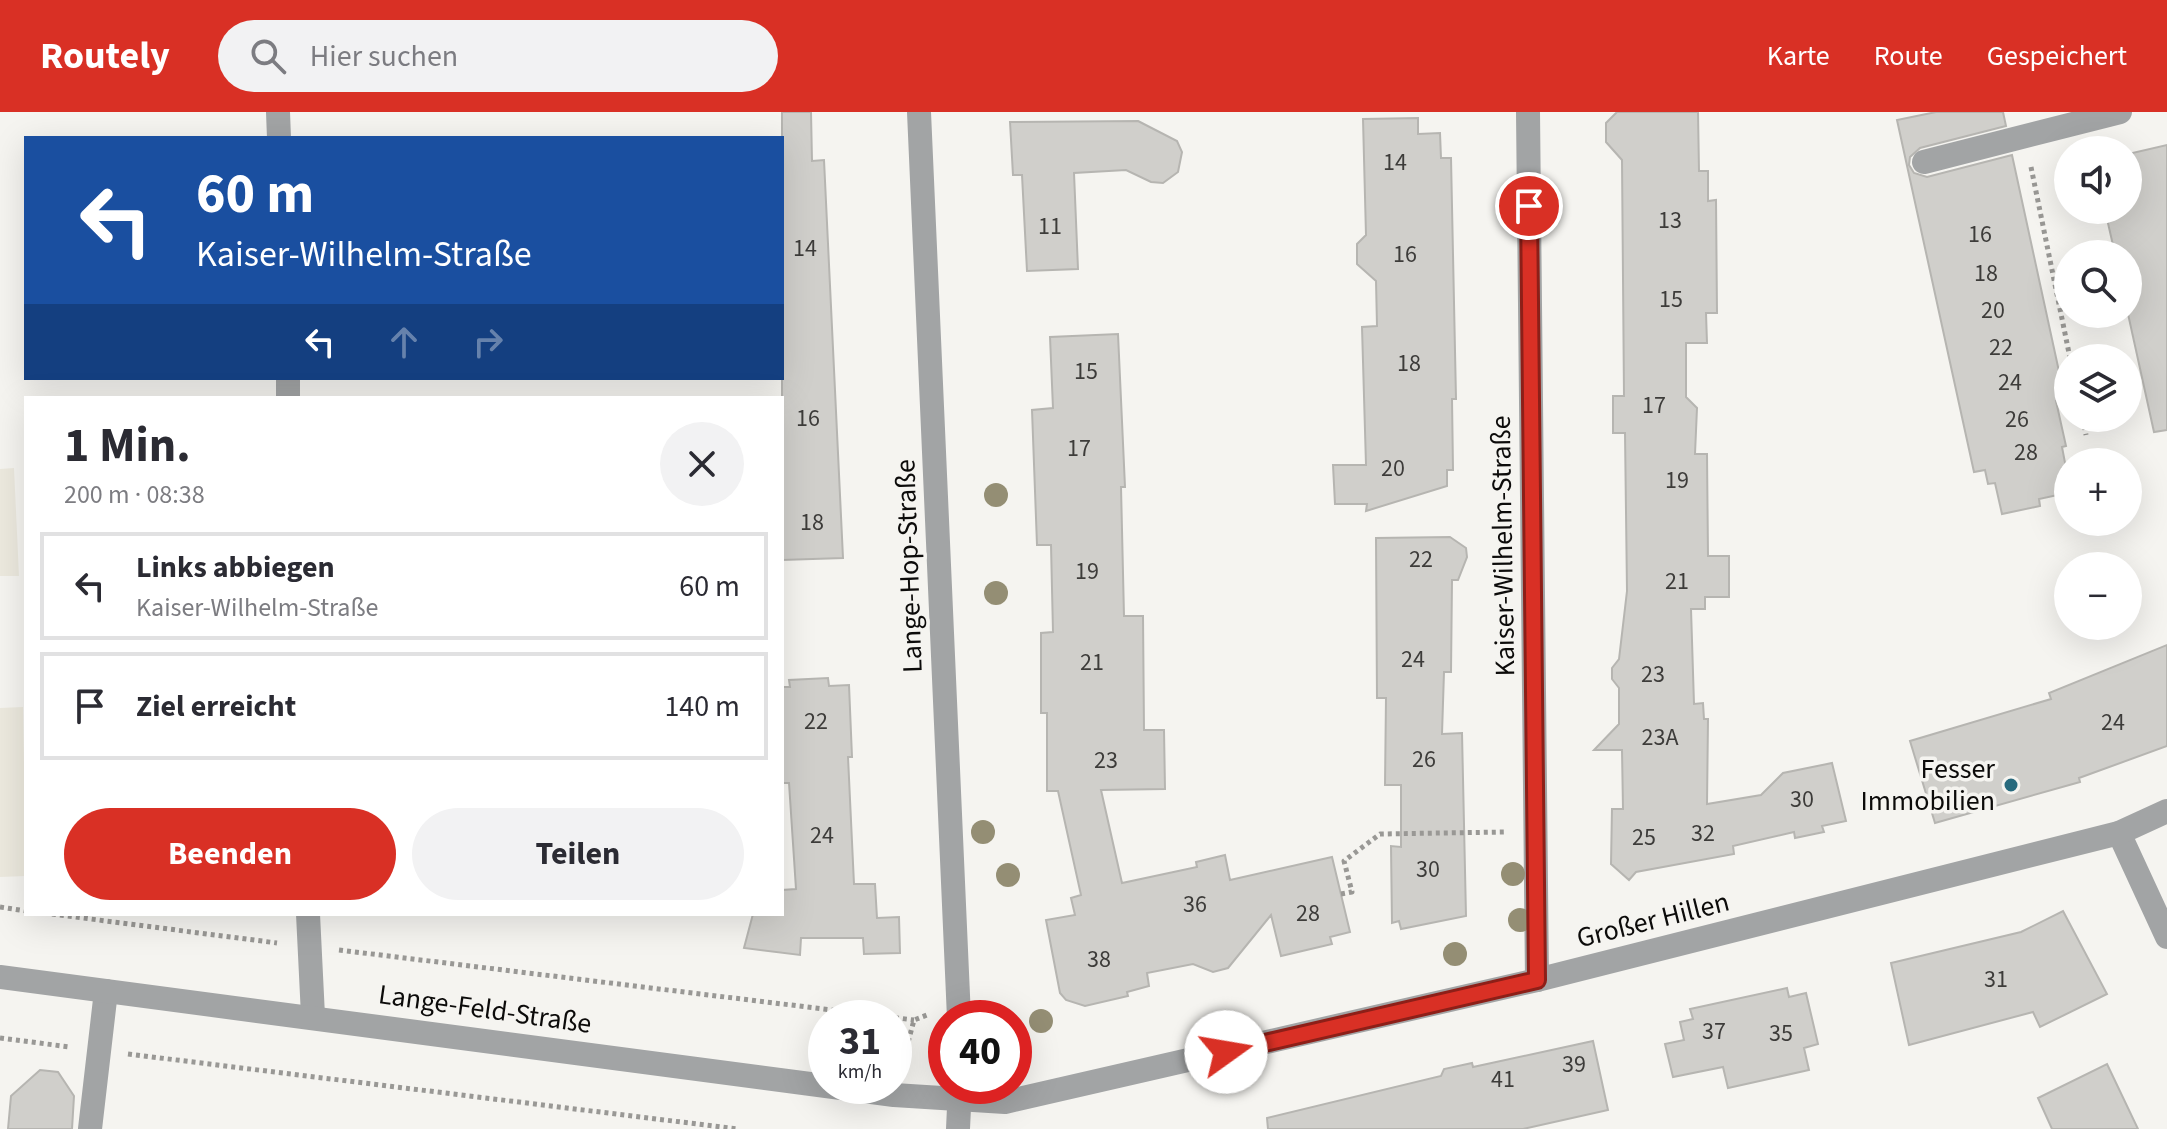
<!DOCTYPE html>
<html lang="de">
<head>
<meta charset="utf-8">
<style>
	body { margin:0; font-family:"Source Sans 3",sans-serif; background:#f2f2f3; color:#2b2b33; height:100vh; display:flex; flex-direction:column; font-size:30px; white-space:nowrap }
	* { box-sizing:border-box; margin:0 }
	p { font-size:26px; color:#7c7c81 }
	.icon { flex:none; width:44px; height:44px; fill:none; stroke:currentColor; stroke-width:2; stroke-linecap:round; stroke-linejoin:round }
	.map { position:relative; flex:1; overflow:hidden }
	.side { position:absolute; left:24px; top:284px; width:760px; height:520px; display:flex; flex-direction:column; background:#fff; border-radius:0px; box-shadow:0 8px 32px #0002 }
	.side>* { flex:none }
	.banner { position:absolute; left:24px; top:24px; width:760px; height:244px; border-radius:0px; box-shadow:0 8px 32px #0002; background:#1a4fa0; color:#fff; overflow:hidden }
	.buttons { position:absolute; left:2054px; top:24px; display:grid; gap:16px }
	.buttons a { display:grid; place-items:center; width:88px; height:88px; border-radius:50%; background:#fff; box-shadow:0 8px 32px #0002; font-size:40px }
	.speed { position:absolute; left:808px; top:888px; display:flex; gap:16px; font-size:40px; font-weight:700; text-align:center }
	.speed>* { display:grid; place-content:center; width:104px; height:104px; border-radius:50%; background:#fff; box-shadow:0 8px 32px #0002; line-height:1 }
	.speed small { font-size:20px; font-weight:400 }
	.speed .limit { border:12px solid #d22; background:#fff; color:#111 }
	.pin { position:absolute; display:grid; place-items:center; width:68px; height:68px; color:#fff; margin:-34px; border:4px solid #fff; border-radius:50%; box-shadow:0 2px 8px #0007 }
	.me { position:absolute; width:88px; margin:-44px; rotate:77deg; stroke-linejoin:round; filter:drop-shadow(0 0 6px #0008) }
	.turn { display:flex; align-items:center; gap:28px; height:168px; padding:0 40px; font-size:36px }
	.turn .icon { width:104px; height:104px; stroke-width:2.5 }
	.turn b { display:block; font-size:56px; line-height:68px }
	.lanes { display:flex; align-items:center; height:76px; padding:0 40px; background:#0003; justify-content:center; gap:40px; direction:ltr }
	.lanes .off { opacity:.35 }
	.round { display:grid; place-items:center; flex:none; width:84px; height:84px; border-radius:42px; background:#f2f2f3 }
	.summary { display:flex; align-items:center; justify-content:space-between; height:136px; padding:0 40px }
	h1 { font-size:48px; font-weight:700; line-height:60px }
	.button { display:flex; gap:16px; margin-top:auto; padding:16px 40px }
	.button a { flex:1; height:92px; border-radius:48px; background:#d93025; color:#fff; font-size:32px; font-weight:700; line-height:92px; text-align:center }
	.button a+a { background:#f2f2f3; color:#2b2b33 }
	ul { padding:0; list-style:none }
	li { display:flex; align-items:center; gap:24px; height:108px; margin:0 16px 12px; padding:0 24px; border:4px solid #e1e1e2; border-radius:0px }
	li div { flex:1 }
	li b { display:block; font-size:30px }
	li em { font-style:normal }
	header { display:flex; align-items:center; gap:48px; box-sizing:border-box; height:112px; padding:0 40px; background:#d93025; color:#fff }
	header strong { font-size:38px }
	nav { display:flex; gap:44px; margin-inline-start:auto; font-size:28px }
	.search { width:560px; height:72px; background:#f2f2f3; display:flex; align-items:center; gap:20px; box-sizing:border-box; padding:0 28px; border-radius:44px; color:#7c7c81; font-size:30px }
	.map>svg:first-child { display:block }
</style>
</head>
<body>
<header>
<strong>Routely</strong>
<div class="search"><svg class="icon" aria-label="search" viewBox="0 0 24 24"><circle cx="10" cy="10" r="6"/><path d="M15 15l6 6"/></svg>Hier suchen</div>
<nav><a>Karte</a><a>Route</a><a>Gespeichert</a></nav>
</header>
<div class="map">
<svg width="2167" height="1017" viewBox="0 0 2167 1017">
	<rect width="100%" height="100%" fill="#f5f4f0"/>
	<path fill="#ece9de" d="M14 356 19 464H0V357Z
		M23 595 26 764 0 765V596Z"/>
	<path fill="#d0cfcb" stroke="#b6b5b1" stroke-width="2" d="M782 0H811L812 49 824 48 843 446 782 448Z
		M1617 0H1698L1699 59H1708V89L1716 88 1717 201H1706L1707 231H1686V285L1697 296 1695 342H1707L1708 444H1729V485H1705V497H1691L1694 592 1703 591 1704 607H1708L1707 692 1761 683 1783 661 1832 651 1846 709 1822 714 1824 720 1795 726 1794 720 1733 734 1734 742 1636 760 1629 768 1611 752 1612 697H1623L1622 638H1594L1619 612V576L1612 567V556L1619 547 1627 479 1625 321H1613V284H1624L1622 48 1606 30V11Z
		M1936 0H2003L2006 14 1920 36 1910 45 1909 53 1914 61 1927 65 2012 43 2065 287 2056 289 2066 334 2062 335 2066 356H2062L2067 381 2039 387 2040 394 2002 402 1995 371 1988 372 1985 358 1974 360 1897 8Z
		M1418 6V22L1440 21 1441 46H1451L1456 287H1452L1453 358H1447V374L1366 399 1367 392H1335L1333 353H1366L1362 215 1377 214 1376 169 1357 152V132L1366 123 1363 7Z
		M1138 9 1177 29 1182 40 1178 60 1163 71 1151 70 1126 58 1074 61 1078 157 1027 159 1022 63H1013L1010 10Z
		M2167 33V318L2154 320 2128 202V142H2115L2105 98H2128V42Z
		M1118 222 1125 375H1121L1124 504H1143L1144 618H1164L1165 677 1101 678 1122 771 1197 755 1196 750 1225 743 1230 768 1332 745 1350 820 1330 825 1332 832 1281 844 1271 803 1228 856 1213 860 1193 852 1147 861 1149 874 1127 880 1128 884 1085 894 1066 888 1060 881 1046 808 1075 803 1071 786 1081 783 1058 679H1047V601H1041V521L1053 520 1051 433H1037L1032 298 1053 296 1050 225Z
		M1450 425 1466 436 1467 445 1458 468H1452L1451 560H1444L1442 622 1462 621 1466 804 1401 817 1399 809 1392 811 1391 734 1401 735V673H1385L1386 586H1377L1376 426Z
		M2167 533V634L2079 666 2080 670 1935 711 1910 629 2051 587 2049 581Z
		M828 566 829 574 849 573 852 645H848L854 772H875L877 806 899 805 900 841 864 842 863 826H801L800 843 744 836 753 802H782V778L796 777 789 671H782V575H790L789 568Z
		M2063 799 2107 882 2040 915 2033 900 1909 933 1891 851 2021 820Z
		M1787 876 1789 885 1806 881 1818 932 1804 936 1809 958 1728 976 1723 955 1673 965 1665 932 1684 928 1680 910 1693 907 1690 897Z
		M1593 929 1608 998 1523 1017H1268L1267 1006 1441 964 1444 957 1472 951 1473 955Z
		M2107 952 2138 1017H2052L2038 986Z
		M40 958 58 960 74 984 72 1017H8L11 984Z"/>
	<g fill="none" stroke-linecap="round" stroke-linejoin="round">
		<path stroke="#999895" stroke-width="5" stroke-dasharray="4 4" stroke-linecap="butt" d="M2031 55 2070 246
			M2083 306 2086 323
			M1341 782 1352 780 1344 749 1380 722 1507 720
			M0 795 26 799
			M52 802 277 831
			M339 838 914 908
			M0 926 70 935
			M128 942 738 1017
			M902 953 914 908 927 903"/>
		<path stroke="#a2a4a5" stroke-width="24" d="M278 0 279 26
			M919 0 959 906
			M1528 0 1537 868
			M1924 50 2120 0
			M288 266V286
			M2119 721 2167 825
			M308 802 313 904
			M90 1017 106 879
			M958 1017 960 974"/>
		<path stroke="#a2a4a5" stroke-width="24" d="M0 865 894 983 1005 990 1537 868 2119 721 2167 699"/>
	</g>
	<g fill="#948e74">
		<circle cx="996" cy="383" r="12"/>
		<circle cx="996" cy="481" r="12"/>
		<circle cx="983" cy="720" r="12"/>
		<circle cx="1513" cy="762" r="12"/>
		<circle cx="1008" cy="763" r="12"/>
		<circle cx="1520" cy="808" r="12"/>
		<circle cx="1455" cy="842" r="12"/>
		<circle cx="1041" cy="909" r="12"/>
	</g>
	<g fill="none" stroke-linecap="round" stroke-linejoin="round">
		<g stroke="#8d1f18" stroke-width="20">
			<path id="route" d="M1226 940 1537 868 1529 94"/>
		</g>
		<use href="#route" stroke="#d93025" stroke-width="14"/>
	</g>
	<circle fill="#286a7d" stroke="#f5f4f0" stroke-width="3" cx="2011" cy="673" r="8"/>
	<g text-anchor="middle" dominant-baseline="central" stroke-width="7" stroke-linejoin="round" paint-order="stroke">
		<g font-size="24" fill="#3d3c3a">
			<text x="1395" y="50">14</text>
			<text x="1670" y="108">13</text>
			<text x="1050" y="114">11</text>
			<text x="1980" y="122">16</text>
			<text x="805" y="136">14</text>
			<text x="1405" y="142">16</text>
			<text x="1986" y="161">18</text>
			<text x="1671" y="187">15</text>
			<text x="1993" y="198">20</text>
			<text x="2001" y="235">22</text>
			<text x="1409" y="251">18</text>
			<text x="1086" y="259">15</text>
			<text x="2010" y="270">24</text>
			<text x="1654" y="293">17</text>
			<text x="808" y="306">16</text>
			<text x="2017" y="307">26</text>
			<text x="1079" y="336">17</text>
			<text x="2026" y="340">28</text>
			<text x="1393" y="356">20</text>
			<text x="1677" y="368">19</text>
			<text x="812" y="410">18</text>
			<text x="1421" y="447">22</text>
			<text x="1087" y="459">19</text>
			<text x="1677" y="469">21</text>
			<text x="1413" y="547">24</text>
			<text x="1092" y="550">21</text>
			<text x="1653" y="562">23</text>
			<text x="816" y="609">22</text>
			<text x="2113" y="610">24</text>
			<text x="1660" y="625">23A</text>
			<text x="1424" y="647">26</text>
			<text x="1106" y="648">23</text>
			<text x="1802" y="687">30</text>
			<text x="1703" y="721">32</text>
			<text x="822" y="723">24</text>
			<text x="1644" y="725">25</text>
			<text x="1428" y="757">30</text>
			<text x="1195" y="792">36</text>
			<text x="1308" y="801">28</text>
			<text x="1099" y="847">38</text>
			<text x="1996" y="867">31</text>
			<text x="1714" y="919">37</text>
			<text x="1781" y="921">35</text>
			<text x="1574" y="952">39</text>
			<text x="1503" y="967">41</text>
		</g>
		<g font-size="28" fill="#0c0b0a" stroke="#f5f4f0">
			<text transform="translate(1503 434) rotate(-91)">Kaiser-Wilhelm-Straße</text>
			<text transform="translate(909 454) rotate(-92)">Lange-Hop-Straße</text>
			<text transform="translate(1653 808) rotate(-14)">Großer Hillen</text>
			<text transform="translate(485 897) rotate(8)">Lange-Feld-Straße</text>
		</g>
		<g font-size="28" fill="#0c0b0a" stroke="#f5f4f0" text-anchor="end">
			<text x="1995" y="657">Fesser<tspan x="1995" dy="32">Immobilien</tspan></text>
		</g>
	</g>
</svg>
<div class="buttons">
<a><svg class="icon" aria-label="sound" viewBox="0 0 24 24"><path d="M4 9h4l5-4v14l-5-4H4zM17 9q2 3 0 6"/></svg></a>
<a><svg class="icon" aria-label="search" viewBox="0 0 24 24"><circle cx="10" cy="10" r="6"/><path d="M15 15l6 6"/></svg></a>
<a><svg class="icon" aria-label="layers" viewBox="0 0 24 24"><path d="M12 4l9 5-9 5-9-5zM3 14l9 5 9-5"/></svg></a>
<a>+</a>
<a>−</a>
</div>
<div class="speed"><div>31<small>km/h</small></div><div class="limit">40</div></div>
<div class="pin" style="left:1529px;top:94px;background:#d93025"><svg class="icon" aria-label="arrive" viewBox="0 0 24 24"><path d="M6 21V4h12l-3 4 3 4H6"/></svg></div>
<svg class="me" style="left:1226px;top:940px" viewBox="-20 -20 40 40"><circle r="19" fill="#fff"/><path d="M0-13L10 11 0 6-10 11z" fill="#d93025"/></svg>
<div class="banner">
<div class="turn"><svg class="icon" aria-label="left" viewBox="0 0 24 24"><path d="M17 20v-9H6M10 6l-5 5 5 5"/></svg><div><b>60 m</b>Kaiser-Wilhelm-Straße</div></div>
<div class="lanes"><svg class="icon" aria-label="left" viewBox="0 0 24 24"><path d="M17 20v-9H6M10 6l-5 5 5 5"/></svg><svg class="icon off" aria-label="ahead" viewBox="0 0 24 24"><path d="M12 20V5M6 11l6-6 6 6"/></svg><svg class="icon off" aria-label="right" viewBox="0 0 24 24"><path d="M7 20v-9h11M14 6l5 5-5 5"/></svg></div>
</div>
<section class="side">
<div class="summary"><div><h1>1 Min.</h1><p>200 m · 08:38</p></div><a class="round"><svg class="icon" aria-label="close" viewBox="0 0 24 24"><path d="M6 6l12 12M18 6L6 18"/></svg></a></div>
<ul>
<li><svg class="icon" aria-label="left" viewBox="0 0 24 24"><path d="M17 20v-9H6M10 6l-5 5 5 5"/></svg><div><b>Links abbiegen</b><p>Kaiser-Wilhelm-Straße</p></div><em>60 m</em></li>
<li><svg class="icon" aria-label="arrive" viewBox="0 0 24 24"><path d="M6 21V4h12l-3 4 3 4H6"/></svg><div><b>Ziel erreicht</b></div><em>140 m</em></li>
</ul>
<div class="button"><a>Beenden</a><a>Teilen</a></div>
</section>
</div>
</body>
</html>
